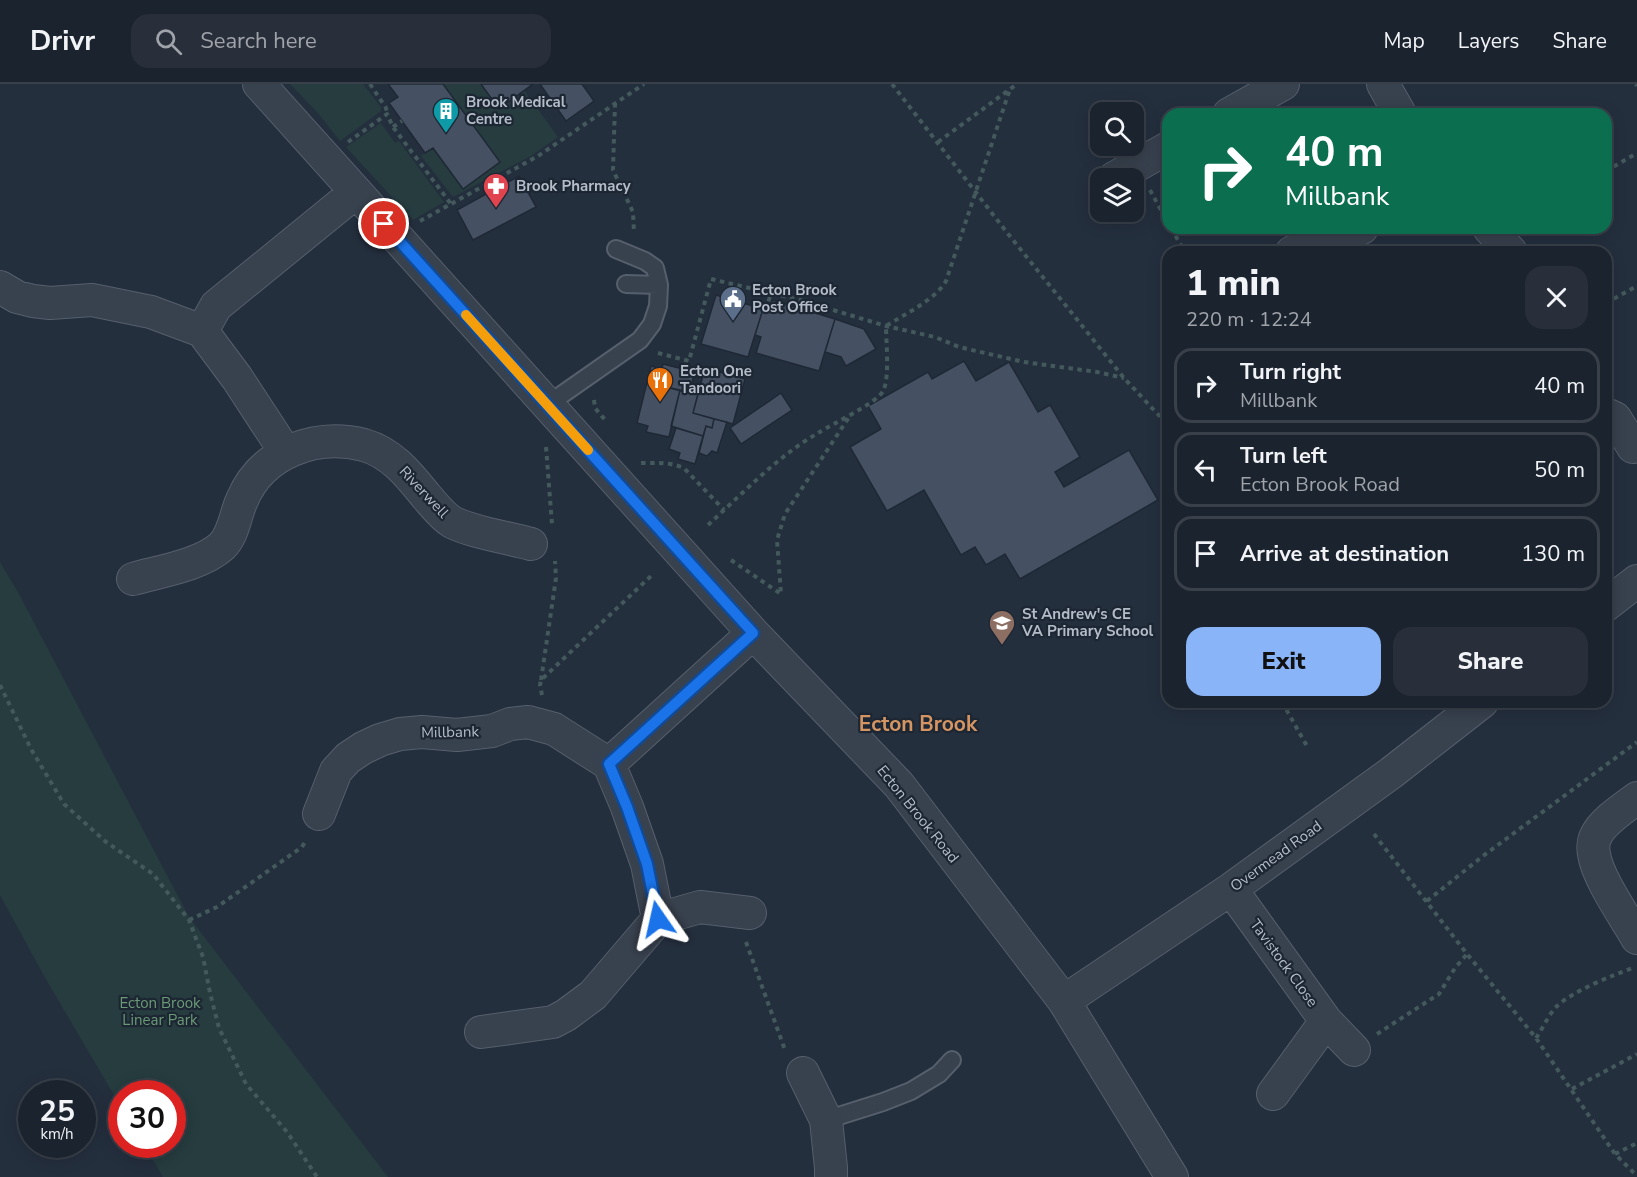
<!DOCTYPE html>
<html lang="en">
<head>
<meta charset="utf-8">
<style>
	body { margin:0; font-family:"Nunito Sans",sans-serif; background:#282f3a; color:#f1f3f6; height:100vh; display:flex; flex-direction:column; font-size:22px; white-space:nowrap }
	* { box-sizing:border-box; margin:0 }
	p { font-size:20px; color:#a0a4aa }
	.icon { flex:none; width:33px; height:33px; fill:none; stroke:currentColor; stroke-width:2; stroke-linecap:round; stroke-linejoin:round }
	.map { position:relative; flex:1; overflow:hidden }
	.details { position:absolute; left:1162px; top:162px; width:450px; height:462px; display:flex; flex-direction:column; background:#1b232e; border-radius:18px; box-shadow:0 3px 15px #0003,0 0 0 2px #39404a }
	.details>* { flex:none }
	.top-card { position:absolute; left:1162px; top:24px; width:450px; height:126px; border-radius:18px; box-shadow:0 3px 15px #0003,0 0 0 2px #39404a; background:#0b6e4f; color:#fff; overflow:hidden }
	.fabs { position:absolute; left:1090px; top:18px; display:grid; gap:12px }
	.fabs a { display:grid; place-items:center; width:54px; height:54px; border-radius:12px; background:#1b232e; box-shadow:0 3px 15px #0003,0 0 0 2px #39404a; font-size:30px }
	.speed { position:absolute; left:18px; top:996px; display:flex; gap:12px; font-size:30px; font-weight:700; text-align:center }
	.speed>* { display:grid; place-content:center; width:78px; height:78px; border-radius:50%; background:#1b232e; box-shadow:0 3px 15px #0003,0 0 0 2px #39404a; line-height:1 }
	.speed small { font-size:15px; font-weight:400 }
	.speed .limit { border:9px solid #d22; background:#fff; color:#111 }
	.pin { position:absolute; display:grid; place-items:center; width:51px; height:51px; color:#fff; margin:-26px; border:3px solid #fff; border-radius:50%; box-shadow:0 2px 6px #0007 }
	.me { position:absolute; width:66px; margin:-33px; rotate:349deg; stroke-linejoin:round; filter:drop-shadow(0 0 4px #0008) }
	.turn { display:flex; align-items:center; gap:21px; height:126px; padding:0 24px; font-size:27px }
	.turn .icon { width:78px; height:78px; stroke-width:2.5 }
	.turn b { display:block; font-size:42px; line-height:51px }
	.round { display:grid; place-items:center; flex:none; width:63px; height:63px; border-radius:18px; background:#282f3a }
	.summary { display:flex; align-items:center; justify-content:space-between; height:102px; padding:0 24px }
	h1 { font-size:36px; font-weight:800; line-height:45px }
	.action { display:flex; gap:12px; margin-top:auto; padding:12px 24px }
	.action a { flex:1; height:69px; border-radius:18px; background:#8ab4f8; color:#111; font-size:24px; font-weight:800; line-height:69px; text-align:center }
	.action a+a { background:#282f3a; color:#f1f3f6 }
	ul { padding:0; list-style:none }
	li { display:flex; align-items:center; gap:18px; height:75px; margin:0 12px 9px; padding:0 12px; border:3px solid #39404a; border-radius:18px }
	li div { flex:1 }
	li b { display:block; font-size:22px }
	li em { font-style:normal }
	header { display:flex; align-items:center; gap:36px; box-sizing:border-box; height:84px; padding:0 30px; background:#1b232e; border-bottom:2px solid #39404a }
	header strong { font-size:28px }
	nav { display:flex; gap:33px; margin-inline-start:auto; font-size:21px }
	.search { width:420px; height:54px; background:#282f3a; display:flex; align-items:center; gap:15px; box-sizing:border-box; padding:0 21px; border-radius:18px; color:#a0a4aa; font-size:22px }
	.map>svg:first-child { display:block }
</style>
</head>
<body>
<header>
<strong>Drivr</strong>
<div class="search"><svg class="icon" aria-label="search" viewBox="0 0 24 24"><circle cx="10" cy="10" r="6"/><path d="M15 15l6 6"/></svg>Search here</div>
<nav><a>Map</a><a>Layers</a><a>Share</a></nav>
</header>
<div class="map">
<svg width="1637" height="1093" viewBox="0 0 1637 1093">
	<rect width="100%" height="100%" fill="#242f3e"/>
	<path fill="#263c3f" d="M290 0H363L381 23V27L340 57 317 28Z
		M443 0H481L524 6 558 53 531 72 453 113 421 72 433 64 463 105 500 78Z
		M381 39 395 59 399 57 444 118 413 136 346 63Z
		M0 478 19 510 189 833 388 1093H163L144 1061 172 1060V1010H122L121 1023 44 892 0 811Z"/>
	<path fill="#455162" stroke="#1f2835" stroke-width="1.5" d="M388 0H443L500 78 463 105 433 64 425 69 389 19 398 13Z
		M481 0H533L499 25Z
		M540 0H582L594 17 566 37Z
		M519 92 536 123 473 156 457 126Z
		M716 211 763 225 748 273 701 260Z
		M772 216 835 235 819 287 756 269 761 253 755 251 763 225 769 227Z
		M835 235 864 245 876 265 846 282 841 273 825 268Z
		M964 277 976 297 1009 278 1038 328 1050 321 1080 373 1055 388 1064 403 1129 366 1158 416 1020 495 1005 470 986 481 975 463 961 471 924 406 887 427 850 363 881 345 868 322 928 288 932 295Z
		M663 280 695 288 689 309 658 301Z
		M651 282 662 285 658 301 680 306 669 353 646 348 648 342 637 339Z
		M705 284 745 295 733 340 693 329Z
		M692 299 700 302 693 329 714 335 712 344 706 342 703 352 671 342 680 306 689 309Z
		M781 309 792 326 741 360 730 344Z
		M714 335 727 338 717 369 712 367 707 372 699 369 706 342 712 344Z
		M676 344 703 352 695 380 678 375 680 369 669 365Z"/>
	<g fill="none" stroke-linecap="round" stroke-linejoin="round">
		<g stroke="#565f6c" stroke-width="20">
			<path id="lane" d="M626 200 659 201
				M547 321 640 256 652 240 658 222 659 201 655 184 645 177 616 165
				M826 1036 883 1018 911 1007 939 990 952 976"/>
		</g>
		<g stroke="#565f6c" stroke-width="34">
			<path id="street" d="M259 0 753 549 899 701 1064 917 1172 1093
				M1383 0 1400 30
				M1229 30 1283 0
				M1114 94 1168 64
				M1489 144 1511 168
				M1292 168 1362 144
				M0 203 17 213 33 217 50 219 92 216 151 228 202 247 237 294 286 369
				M202 247 216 222 356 108
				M1606 330 1615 334 1633 363
				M133 495C161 487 201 481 222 462 234 450 235 431 242 416 262 368 316 349 364 361 392 369 409 391 426 412 434 421 442 432 452 438 471 448 509 454 531 460
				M1606 521 1637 497
				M609 680 753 549
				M1637 714C1625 723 1602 738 1596 752 1593 757 1593 765 1594 770 1597 793 1625 833 1637 854
				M319 730 336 687 348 674 363 664 380 656 400 650 422 648 457 651 492 647 510 640 528 638 554 645 609 680 627 723 647 780 658 835 593 911 566 931 553 938 481 948
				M1231 805 1326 937 1273 1010
				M658 835 700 823 750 829
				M1064 917 1231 805 1391 689 1482 618
				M1326 937 1354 966
				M803 989 826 1036 831 1084V1093"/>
		</g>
		<path stroke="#44595c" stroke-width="4" stroke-dasharray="4.5 4.5" stroke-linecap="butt" d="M370 0 386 24 387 30
			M892 0 1005 146 1124 294 1168 341
			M1636 0 1637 2
			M615 19 613 86 633 128 634 148
			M393 43 402 37
			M348 58 387 30 393 43 451 120
			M938 58 1017 0
			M1606 87 1637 69
			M1150 106 1168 139
			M420 137 538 72 644 0
			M1171 144 1185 168
			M1606 219 1637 202
			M766 226 771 209
			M658 269 689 277 711 195 800 216 886 242 935 253 959 263 1024 278 1097 288 1124 294
			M594 316 595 324 606 337
			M546 363 552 440
			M641 379C656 379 670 378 684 384L724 426
			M708 441C742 410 778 372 818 349 832 340 877 319 883 307 890 294 886 258 886 242 905 230 935 216 946 197L1010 5
			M731 476 781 510 777 456 785 430 851 330
			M541 596 556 494 555 477
			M0 601 31 665 64 720 106 758 153 790 189 836 203 873 210 909 219 944 246 1000 287 1048 317 1093
			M542 611 540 601 541 596 652 491
			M1282 618 1308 664
			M1374 750 1467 870 1536 954 1615 1070 1637 1092
			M1427 817 1483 772 1637 658
			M189 836 217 823 302 763 306 756
			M746 858 785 966
			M1377 950 1439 910 1455 884 1467 870
			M1536 954C1543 944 1549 930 1557 922 1573 907 1613 891 1633 884
			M1572 1005 1637 970
			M1615 1070 1637 1059"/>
		<use href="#lane" stroke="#38414e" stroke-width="16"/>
		<use href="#street" stroke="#38414e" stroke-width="32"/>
	</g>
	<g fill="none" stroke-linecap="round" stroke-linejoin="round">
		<g stroke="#114b97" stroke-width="15">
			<path id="route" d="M384 140 753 549 609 680 627 723 647 780 658 835"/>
		</g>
		<use href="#route" stroke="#1a73e8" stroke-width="10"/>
		<path stroke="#f59e0b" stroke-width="10" d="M466 231 588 366"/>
	</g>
	<defs>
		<g id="building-pin" transform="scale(1.35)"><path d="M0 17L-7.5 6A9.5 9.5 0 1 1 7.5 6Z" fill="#0f9aa8" stroke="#1d2633"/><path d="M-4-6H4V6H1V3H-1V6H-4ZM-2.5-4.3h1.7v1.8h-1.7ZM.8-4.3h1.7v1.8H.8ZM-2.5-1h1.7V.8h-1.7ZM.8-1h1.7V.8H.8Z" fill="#fff"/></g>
		<g id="pharmacy-pin" transform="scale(1.35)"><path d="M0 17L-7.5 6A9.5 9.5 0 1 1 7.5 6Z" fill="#e0444e" stroke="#1d2633"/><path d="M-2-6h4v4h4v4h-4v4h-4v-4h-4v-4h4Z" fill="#fff"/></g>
		<g id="civic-pin" transform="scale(1.35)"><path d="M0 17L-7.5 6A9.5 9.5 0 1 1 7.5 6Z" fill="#5c6f8a" stroke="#1d2633"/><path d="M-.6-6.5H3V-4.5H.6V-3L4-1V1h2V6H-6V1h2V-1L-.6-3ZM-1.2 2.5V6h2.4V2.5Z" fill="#fff"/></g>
		<g id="restaurant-pin" transform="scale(1.35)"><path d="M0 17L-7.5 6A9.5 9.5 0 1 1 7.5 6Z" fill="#e8710a" stroke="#1d2633"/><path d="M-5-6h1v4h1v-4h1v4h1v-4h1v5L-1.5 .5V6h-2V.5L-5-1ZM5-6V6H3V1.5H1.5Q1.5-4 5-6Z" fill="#fff"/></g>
		<g id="school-pin" transform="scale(1.35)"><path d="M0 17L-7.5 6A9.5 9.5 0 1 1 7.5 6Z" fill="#8d6e63" stroke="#1d2633"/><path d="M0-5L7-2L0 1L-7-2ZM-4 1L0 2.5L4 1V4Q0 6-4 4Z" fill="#fff"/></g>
	</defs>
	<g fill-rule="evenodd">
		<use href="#building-pin" x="446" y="27"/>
		<use href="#pharmacy-pin" x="496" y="102"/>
		<use href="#civic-pin" x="733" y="215"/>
		<use href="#restaurant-pin" x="660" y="296"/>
		<use href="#school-pin" x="1002" y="539"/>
	</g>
	<g text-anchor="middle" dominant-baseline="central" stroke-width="4.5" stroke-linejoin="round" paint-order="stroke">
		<g font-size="15" font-weight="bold" fill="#b4bcc9" stroke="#1d2633" text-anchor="start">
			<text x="466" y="18">Brook Medical<tspan x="466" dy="17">Centre</tspan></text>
			<text x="516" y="102">Brook Pharmacy</text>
			<text x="752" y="206">Ecton Brook<tspan x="752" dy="17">Post Office</tspan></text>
			<text x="680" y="287">Ecton One<tspan x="680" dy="17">Tandoori</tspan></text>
			<text x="1022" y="530">St Andrew's CE<tspan x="1022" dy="17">VA Primary School</tspan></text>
		</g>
		<g font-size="15" fill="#b4bcc9" stroke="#1d2633">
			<text transform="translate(424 408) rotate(47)">Riverwell</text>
			<text transform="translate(450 648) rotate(-1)">Millbank</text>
			<text transform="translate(918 730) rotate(51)">Ecton Brook Road</text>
			<text transform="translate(1276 772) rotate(-36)">Overmead Road</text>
			<text transform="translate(1284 879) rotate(54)">Tavistock Close</text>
		</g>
		<g font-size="15" fill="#6b9a76" stroke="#1d2633">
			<text x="160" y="919">Ecton Brook<tspan x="160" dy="17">Linear Park</tspan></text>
		</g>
		<g font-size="21" font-weight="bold" fill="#d59563" stroke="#1d2633">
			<text x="918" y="640">Ecton Brook</text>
		</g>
	</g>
</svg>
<div class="fabs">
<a><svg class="icon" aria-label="search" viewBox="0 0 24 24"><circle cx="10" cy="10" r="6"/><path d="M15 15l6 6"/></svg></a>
<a><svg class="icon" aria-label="layers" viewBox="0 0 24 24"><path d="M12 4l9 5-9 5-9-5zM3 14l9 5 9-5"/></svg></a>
</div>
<div class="speed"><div>25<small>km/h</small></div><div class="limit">30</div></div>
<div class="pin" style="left:384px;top:140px;background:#d93025"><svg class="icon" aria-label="arrive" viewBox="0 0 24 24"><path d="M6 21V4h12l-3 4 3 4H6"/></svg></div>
<svg class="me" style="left:658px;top:835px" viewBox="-20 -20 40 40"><path d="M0-17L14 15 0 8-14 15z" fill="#1a73e8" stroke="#fff" stroke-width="4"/></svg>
<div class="top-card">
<div class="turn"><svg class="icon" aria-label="right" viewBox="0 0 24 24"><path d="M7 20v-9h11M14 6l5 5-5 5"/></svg><div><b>40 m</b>Millbank</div></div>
</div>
<section class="details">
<div class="summary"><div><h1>1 min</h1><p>220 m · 12:24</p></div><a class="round"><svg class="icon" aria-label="close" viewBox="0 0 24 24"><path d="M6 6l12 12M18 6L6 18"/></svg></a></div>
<ul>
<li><svg class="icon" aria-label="right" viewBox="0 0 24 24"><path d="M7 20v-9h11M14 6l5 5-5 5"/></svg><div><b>Turn right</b><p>Millbank</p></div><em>40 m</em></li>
<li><svg class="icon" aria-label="left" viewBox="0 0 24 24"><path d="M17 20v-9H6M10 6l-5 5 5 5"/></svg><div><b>Turn left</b><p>Ecton Brook Road</p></div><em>50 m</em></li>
<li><svg class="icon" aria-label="arrive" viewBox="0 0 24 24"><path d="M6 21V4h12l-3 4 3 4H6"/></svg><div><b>Arrive at destination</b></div><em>130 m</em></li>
</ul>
<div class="action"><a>Exit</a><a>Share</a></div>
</section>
</div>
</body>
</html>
